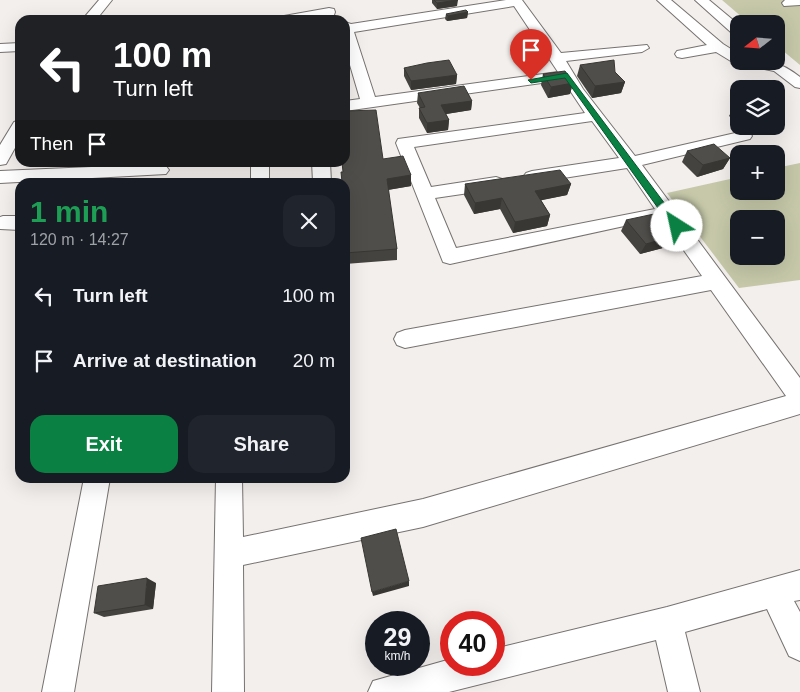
<!DOCTYPE html>
<html lang="en">
<head>
<meta charset="utf-8">
<style>
	body { margin:0; font-family:Helvetica,sans-serif; background:#20242c; color:#f1f3f6; height:100vh; display:flex; flex-direction:column; font-size:19px; white-space:nowrap }
	* { box-sizing:border-box; margin:0 }
	p { font-size:16px; color:#9ea1a6 }
	.icon { flex:none; width:28px; height:28px; fill:none; stroke:currentColor; stroke-width:2; stroke-linecap:round; stroke-linejoin:round }
	.map { position:relative; flex:1; overflow:hidden }
	.sheet { position:absolute; left:15px; top:178px; width:335px; height:305px; display:flex; flex-direction:column; background:#171b24; border-radius:15px; box-shadow:0 5px 20px #0002 }
	.sheet>* { flex:none }
	.banner { position:absolute; left:15px; top:15px; width:335px; height:152px; border-radius:15px; box-shadow:0 5px 20px #0002; background:#202124; color:#fff; overflow:hidden }
	.needle { width:32px; rotate:253deg }
	.controls { position:absolute; left:730px; top:15px; display:grid; gap:10px }
	.controls a { display:grid; place-items:center; width:55px; height:55px; border-radius:10px; background:#171b24; box-shadow:0 5px 20px #0002; font-size:25px }
	.speed { position:absolute; left:365px; top:611px; display:flex; gap:10px; font-size:25px; font-weight:700; text-align:center }
	.speed>* { display:grid; place-content:center; width:65px; height:65px; border-radius:50%; background:#171b24; box-shadow:0 5px 20px #0002; line-height:1 }
	.speed small { font-size:12px; font-weight:400 }
	.speed .limit { border:8px solid #d22; background:#fff; color:#111 }
	.pin { position:absolute; display:grid; place-items:center; width:42px; height:42px; color:#fff; margin:-51px -21px; border-radius:50% 50% 50% 0; rotate:-45deg; box-shadow:0 0 5px #0007 }
	.pin .icon { rotate:45deg }
	.me { position:absolute; width:55px; margin:-28px; rotate:325deg; stroke-linejoin:round; filter:drop-shadow(0 0 4px #0008) }
	.turn { display:flex; align-items:center; gap:18px; height:105px; padding:0 15px; font-size:22px }
	.turn .icon { width:65px; height:65px; stroke-width:2.5 }
	.turn b { display:block; font-size:35px; line-height:42px }
	.then { display:flex; align-items:center; height:48px; padding:0 15px; background:#0003; gap:10px; font-size:19px }
	.round { display:grid; place-items:center; flex:none; width:52px; height:52px; border-radius:15px; background:#20242c }
	.summary { display:flex; align-items:center; justify-content:space-between; height:85px; padding:0 15px }
	h1 { font-size:30px; font-weight:700; line-height:38px; color:#1e9e55 }
	.button { display:flex; gap:10px; margin-top:auto; padding:10px 15px }
	.button a { flex:1; height:58px; border-radius:15px; background:#0b8043; color:#fff; font-size:20px; font-weight:700; line-height:58px; text-align:center }
	.button a+a { background:#20242c; color:#f1f3f6 }
	ul { padding:0; list-style:none }
	li { display:flex; align-items:center; gap:15px; height:65px; padding:0 15px }
	li div { flex:1 }
	li b { display:block; font-size:19px }
	li em { font-style:normal }
	.map>svg:first-child { display:block }
</style>
</head>
<body>
<div class="map">
<svg width="800" height="692" viewBox="0 0 800 692">
	<rect width="100%" height="100%" fill="#f3efed"/>
	<path fill="#c6c8a9" fill-rule="evenodd" d="M722 0H800V65L776 45V24H750Z
		M800 163V280L739 288 667 193 739 177V191H776V168ZM739 219H776V256H739Z"/>
	<g fill="none" stroke-linecap="round" stroke-linejoin="round">
		<g stroke="#767270" stroke-width="2">
			<path id="minor" d="M99 0H112L96 20H82Z
				M506 0H522L561 53 647 45 649 48 642 52 566 61 583 89 635 156 744 131 750 133 752 136 750 139 642 165 800 378V414L423 527 243 565 244 692H212L216 478H242L243 537 423 499 786 396 711 290 405 348 397 345 394 339 397 333 405 330 702 276 661 218 450 264 443 262 396 143 398 139 585 113 563 80 345 111V101L360 99 345 48V22L351 24ZM514 6 558 72 375 97 354 32ZM592 121 619 158 532 171 526 173 523 177 526 181 532 183 627 168 655 209 456 248 435 198 496 189 502 187 505 183 502 179 496 177 431 187 414 147Z
				M657 0H671L723 44 739 54V61C767 61 777 59 800 77V88L795 87 774 71 734 63 716 52 682 58 677 57 675 54 677 51 707 45Z
				M695 0H709L739 25V36L734 35Z
				M785 0H800V5L784 6 782 3Z
				M329 8 334 9 335 12 334 15 306 20H277L284 16Z
				M20 43V51L0 52V44Z
				M20 120V139L6 164 0 165V145L14 122Z
				M251 162H269V182H251Z
				M312 162H330L331 182H313Z
				M160 164 166 166 169 170 166 174 0 183V171Z
				M3 216H20V230L0 229V217Z
				M84 478H110L74 692H42Z
				M800 570V600L794 601 800 612V661L789 656 767 609 685 632 700 692H668L656 640 449 692H368L373 681 451 659V665H494V649L667 607Z"/>
		</g>
		<use href="#minor" fill="#fff" fill-rule="evenodd"/>
	</g>
	<path fill="#454340" d="M432 0H457V6L437 9 432 3Z
		M468 12 467 18 447 21 445 19 446 14Z
		M580 65 615 72 625 82 621 93 592 98 577 76Z
		M404 68 457 75 456 84 411 90 404 76Z
		M543 74 573 83 570 94 548 98 541 85Z
		M418 93 472 101 471 110 446 114 449 120 448 130 427 133 419 118V108H420L417 103Z
		M739 104V124L729 116 735 105Z
		M742 126H765L747 130Z
		M687 151 730 158 723 169 697 177 682 162Z
		M383 159 411 175V186L388 190 397 249V260L345 264V182L343 172Z
		M465 184H571L567 195 541 200 550 215 547 226 513 233 500 209 474 214 464 195Z
		M626 220 678 244 640 254 621 231Z
		M156 583 153 609 104 617 94 613Z"/>
	<path fill="#383734" d="M458 0 457 6 437 9V3Z
		M468 12 467 18 447 21 448 16Z
		M457 75 456 84 411 90V81Z
		M625 82 621 93 592 98 595 86Z
		M573 83 570 94 548 98 551 87Z
		M472 101 471 110 440 115 441 105Z
		M449 120 448 130 427 133V123Z
		M749 126H765L747 130Z
		M730 158 723 169 697 177 703 165Z
		M411 175V186L387 190V179Z
		M571 184 567 195 533 202 535 191Z
		M502 198 500 209 474 214 475 203Z
		M550 215 547 226 513 233 515 222Z
		M684 233 678 244 640 254 646 244Z
		M147 578 156 583 153 609 145 605Z
		M409 581V586L373 596 372 592Z"/>
	<path fill="#504e4b" stroke="#383734" d="M434 0H458L437 3Z
		M466 10 468 12 448 16 446 14Z
		M449 60 457 75 411 81 404 68 427 63Z
		M614 60 615 72 625 82 595 86 580 65Z
		M565 71 573 83 551 87 543 74Z
		M464 86 472 101 441 105 449 120 427 123 419 108 425 107 418 93Z
		M376 110 383 159 403 156 411 175 387 179 397 249 345 253V182H342L341 172H343L342 162H345V111Z
		M714 144 730 158 703 165 687 151Z
		M560 170 571 184 535 191 550 215 515 222 502 198 475 203 465 184Z
		M668 211 684 233 646 244 626 220Z
		M396 529 409 581 372 592 361 538Z
		M147 578 145 605 94 613 98 586Z"/>
	<path fill="#0b8043" stroke="#07532c" d="M567 73 680 224V229H673L565 78 531 83 528 80Z"/>
</svg>
<div class="controls">
<a><svg class="needle" viewBox="-14 -14 28 28"><path d="M0-13l5 13h-10z" fill="#e53935"/><path d="M0 13l5-13h-10z" fill="#9ea1a6"/></svg></a>
<a><svg class="icon" aria-label="layers" viewBox="0 0 24 24"><path d="M12 4l9 5-9 5-9-5zM3 14l9 5 9-5"/></svg></a>
<a>+</a>
<a>−</a>
</div>
<div class="speed"><div>29<small>km/h</small></div><div class="limit">40</div></div>
<div class="pin" style="left:531px;top:80px;background:#d93025"><svg class="icon" aria-label="arrive" viewBox="0 0 24 24"><path d="M6 21V4h12l-3 4 3 4H6"/></svg></div>
<svg class="me" style="left:677px;top:226px" viewBox="-20 -20 40 40"><circle r="19" fill="#fff"/><path d="M0-13L10 11 0 6-10 11z" fill="#0b8043"/></svg>
<div class="banner">
<div class="turn"><svg class="icon" aria-label="left" viewBox="0 0 24 24"><path d="M17 20v-9H6M10 6l-5 5 5 5"/></svg><div><b>100 m</b>Turn left</div></div>
<div class="then">Then<svg class="icon" aria-label="arrive" viewBox="0 0 24 24"><path d="M6 21V4h12l-3 4 3 4H6"/></svg></div>
</div>
<section class="sheet">
<div class="summary"><div><h1>1 min</h1><p>120 m · 14:27</p></div><a class="round"><svg class="icon" aria-label="close" viewBox="0 0 24 24"><path d="M6 6l12 12M18 6L6 18"/></svg></a></div>
<ul>
<li><svg class="icon" aria-label="left" viewBox="0 0 24 24"><path d="M17 20v-9H6M10 6l-5 5 5 5"/></svg><div><b>Turn left</b></div><em>100 m</em></li>
<li><svg class="icon" aria-label="arrive" viewBox="0 0 24 24"><path d="M6 21V4h12l-3 4 3 4H6"/></svg><div><b>Arrive at destination</b></div><em>20 m</em></li>
</ul>
<div class="button"><a>Exit</a><a>Share</a></div>
</section>
</div>
</body>
</html>
